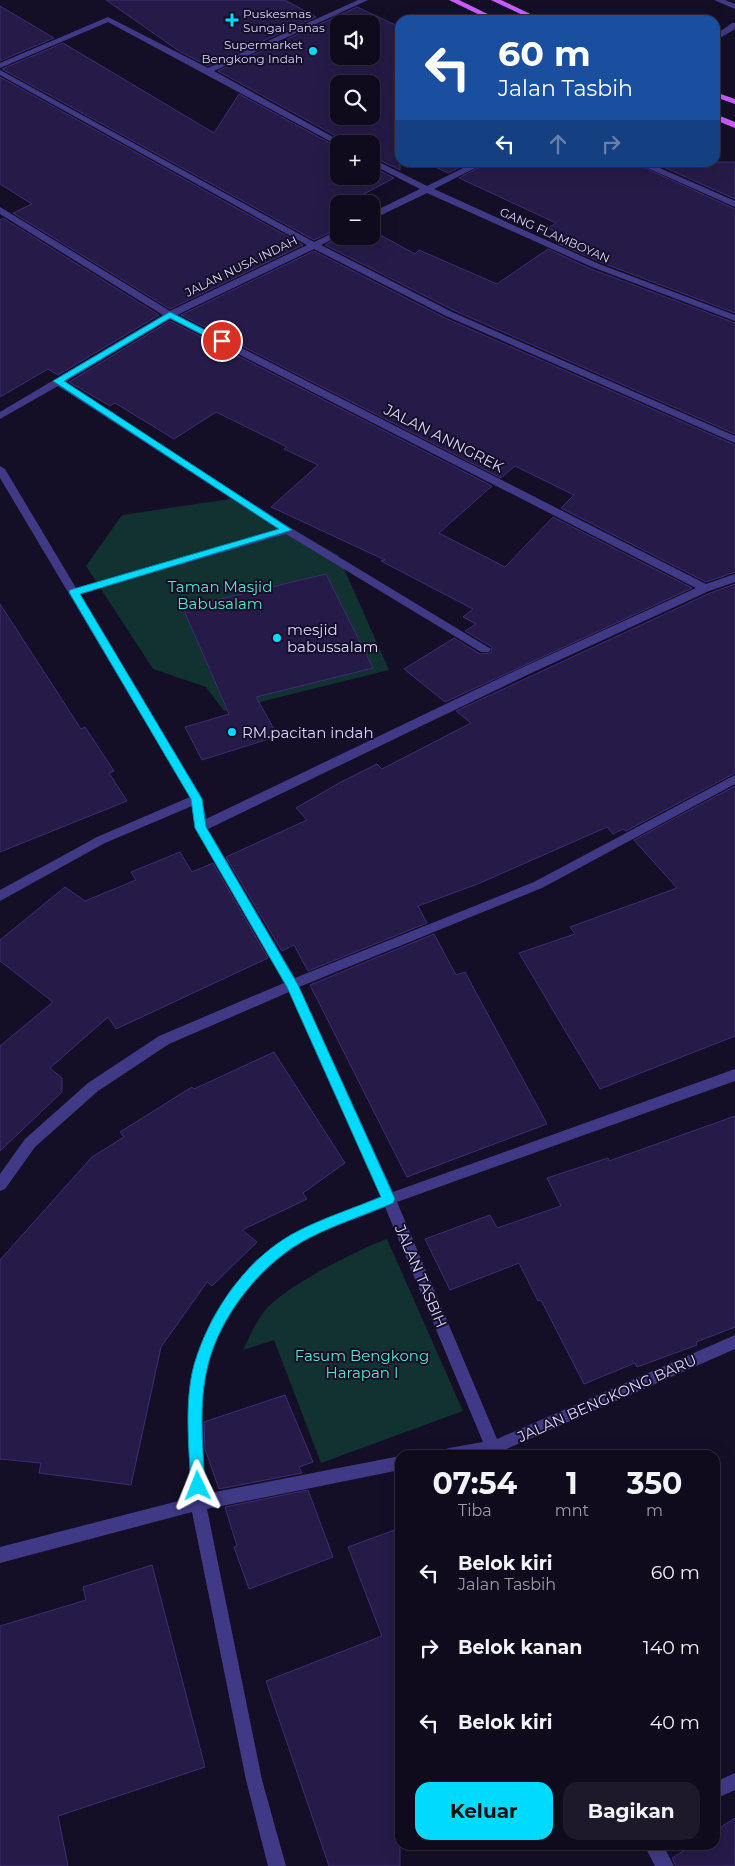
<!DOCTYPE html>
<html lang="id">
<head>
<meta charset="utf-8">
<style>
	body { margin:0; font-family:Montserrat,sans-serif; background:#1d192a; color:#f1f3f6; height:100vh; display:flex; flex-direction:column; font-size:19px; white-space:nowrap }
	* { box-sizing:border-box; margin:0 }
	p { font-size:16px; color:#9b9ba4 }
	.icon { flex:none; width:28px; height:28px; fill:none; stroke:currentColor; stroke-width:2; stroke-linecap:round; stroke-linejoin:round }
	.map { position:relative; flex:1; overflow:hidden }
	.drawer { position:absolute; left:395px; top:1450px; width:325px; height:400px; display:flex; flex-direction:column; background:#0f0b1d; border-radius:15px; box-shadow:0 5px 20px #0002,0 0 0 1px #2f2b3b }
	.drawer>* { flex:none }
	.banner { position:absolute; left:395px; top:15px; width:325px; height:152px; border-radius:15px; box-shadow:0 5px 20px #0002,0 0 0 1px #2f2b3b; background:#1a4fa0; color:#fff; overflow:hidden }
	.controls { position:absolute; left:330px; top:15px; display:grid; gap:10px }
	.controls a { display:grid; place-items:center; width:50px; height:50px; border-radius:10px; background:#0f0b1d; box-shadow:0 5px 20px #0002,0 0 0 1px #2f2b3b; font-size:25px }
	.pin { position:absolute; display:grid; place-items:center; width:42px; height:42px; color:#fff; margin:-21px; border:2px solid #fff; border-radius:50%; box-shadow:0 1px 5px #0007 }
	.me { position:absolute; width:55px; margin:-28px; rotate:358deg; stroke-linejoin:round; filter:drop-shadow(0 0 4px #0008) }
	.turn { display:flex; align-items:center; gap:18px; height:105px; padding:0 20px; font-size:22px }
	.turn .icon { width:65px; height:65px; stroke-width:2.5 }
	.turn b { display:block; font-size:35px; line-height:42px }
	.lanes { display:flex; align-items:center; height:48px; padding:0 20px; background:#0003; justify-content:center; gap:25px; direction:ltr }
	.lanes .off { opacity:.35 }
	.eta { display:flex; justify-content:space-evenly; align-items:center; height:85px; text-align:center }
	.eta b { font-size:30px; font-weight:700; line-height:35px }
	.button { display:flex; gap:10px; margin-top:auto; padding:10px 20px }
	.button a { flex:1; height:58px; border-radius:15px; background:#01daff; color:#111; font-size:20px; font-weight:700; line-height:58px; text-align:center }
	.button a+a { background:#1d192a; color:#f1f3f6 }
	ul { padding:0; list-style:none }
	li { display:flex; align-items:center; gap:15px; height:75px; padding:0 20px }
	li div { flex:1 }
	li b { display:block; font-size:19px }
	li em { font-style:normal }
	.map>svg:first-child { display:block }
</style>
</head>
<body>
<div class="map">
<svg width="735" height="1866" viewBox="0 0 735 1866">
	<rect width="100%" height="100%" fill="#140f27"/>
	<path fill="#123131" d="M237 498 338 555 389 670 224 711 206 687 153 669 86 566 122 515Z
		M387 1239 463 1411 321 1463 274 1340 243 1350C249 1338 255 1324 263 1313 281 1288 357 1250 387 1239Z"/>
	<path fill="#261b48" stroke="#3e2d74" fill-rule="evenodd" d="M106 0H285L316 17 208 66 179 51Z
		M0 6 54 38 0 61Z
		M357 7 400 27V170L371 156V144H345L343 140 218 71ZM339 24H371V56H339ZM339 84H371V116H339Z
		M63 43 214 133 239 94 339 148V176H371V166L394 178 345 204H339V207L335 209 339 212V228L314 240 2 69Z
		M0 77 303 245 170 309 13 213 32 204 0 184Z
		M425 162H470L448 173Z
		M489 162H632L735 209V313L600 262 557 243 566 237 548 228 556 223 459 178Z
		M652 162H735V199Z
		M3 218 159 315 58 375 48 369 0 397V220Z
		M371 230 415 254 419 250 497 284 548 249 591 269 735 323V434L453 310 325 245 341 236H371Z
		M314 251 445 318 735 445V572L706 582 561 508 574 495 515 466 501 478 181 315Z
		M170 321 492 486 439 533 505 567 553 517 692 588 445 702 404 669 454 638 480 654 491 653 492 647 465 631 476 624 463 617 473 609 381 561 385 560 271 507 318 465 284 449 287 447 216 412 174 439 115 403 110 406 69 382Z
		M326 574 373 668 256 697 278 736 202 760 185 727 229 714 183 608Z
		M735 584V773L626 831 623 829 613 834 607 827 480 883 418 906 427 923 308 971 294 945 282 951 226 857 307 820 296 808 339 783 377 764 382 769 471 723 456 711 710 593Z
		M0 604 81 729 85 727 114 771 109 773 127 801 0 852Z
		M735 786V1036L600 1089 519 953 575 934 570 927 677 888 634 840Z
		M180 852 192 872 213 863 268 958 116 1029 108 1017 50 1068 62 1078V1092L0 1151V1046L53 1002 0 961V940L65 887 85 901 136 880 131 872Z
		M434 934 456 975 465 972 547 1124 407 1177 310 985Z
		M274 1052 345 1163 303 1193 307 1199 242 1230 257 1242 212 1286 207 1282 161 1347 131 1485 39 1473 41 1463 0 1459V1260L92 1157 124 1137 120 1132 192 1087 194 1089Z
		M735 1116V1327L696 1342 697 1345 637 1367 635 1363 584 1384 541 1300 538 1301 519 1263 450 1290 425 1239 490 1215 497 1228 561 1206 547 1178 608 1158 609 1161Z
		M285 1395 313 1462 299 1467 302 1473 219 1489 205 1449 204 1422Z
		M308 1490 333 1557 249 1589 234 1547 237 1546 225 1507Z
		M400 1528V1866H329L266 1681 382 1636 348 1547Z
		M152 1565 205 1767 58 1816 68 1866H0V1626L86 1600 83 1587Z
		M735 1818V1866H676L672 1858 693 1845H715V1831Z"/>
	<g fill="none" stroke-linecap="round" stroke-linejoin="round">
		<path fill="#403a86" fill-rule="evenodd" d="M358 0H368L214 71 342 142 343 144H339V146L108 22 0 68V63L108 17 208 68Z
			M714 0H725L735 4V9Z
			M732 23H735V29L715 41V35Z
			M0 70 314 242 339 230V236L321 245 452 312 735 436V443L446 316 314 249 177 315 706 584 735 574V582L709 591 527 675 208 829 295 978 534 882 735 775V784L542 888 299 987 393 1192 735 1069V1081L397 1202 497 1439 735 1335V1349L502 1451 504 1455H441L444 1450 449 1448 483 1442 385 1207C360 1218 332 1226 308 1239 261 1265 222 1313 208 1365 198 1404 204 1454 205 1494L400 1456V1470L207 1509 262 1780 286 1866H268L246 1780 192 1512 0 1563V1547L190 1498 188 1417 194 1365 212 1319 231 1289 256 1260 298 1231 381 1196 289 992 169 1044 98 1091 35 1147 5 1189 0 1191V1174L25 1139 88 1083 159 1036 284 983 195 827 192 806 105 843 0 901V890L97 837 190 797 0 478V466L5 469 76 588 278 529 58 386 0 419V412L163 315 0 214V207L170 311 307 245 0 75ZM170 319 696 588 519 669 206 819 201 796 80 594 286 534 481 652H489L491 649 291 528 65 382Z
			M371 158 427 186 475 162H487L434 189 599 264 735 315V321L592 267 427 193 371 220V213L420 189 371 164Z
			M634 162H646L735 201V207Z
			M735 1773V1790L715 1799V1782Z
			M644 1845H663L674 1866H655Z"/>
		<path fill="#ca5cff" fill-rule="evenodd" d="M449 0H459L500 20H490Z
			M491 0H501L543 20H533Z
			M715 92 735 99V104L715 97Z
			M715 114 735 122V128L715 120Z"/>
	</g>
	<path fill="#01daff" stroke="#018ea6" d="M170 312 226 341 219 343 170 318 64 381 292 530 80 594 202 799 206 827 298 985 395 1199 393 1203C365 1215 336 1224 309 1238 263 1261 220 1315 208 1365 198 1404 203 1447 205 1486L203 1491 198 1493 193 1491 191 1486C189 1448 184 1402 194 1365 210 1310 249 1255 300 1230 326 1217 354 1208 381 1197L287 987 195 828 191 799 69 592 70 590 279 529 53 381Z"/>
	<g fill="#01daff" stroke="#140f27" stroke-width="2">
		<path d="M229.5 12.5h5v5h5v5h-5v5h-5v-5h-5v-5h5z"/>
		<circle cx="313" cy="51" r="5"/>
		<circle cx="277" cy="638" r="5"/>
		<circle cx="232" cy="732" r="5"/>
	</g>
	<g text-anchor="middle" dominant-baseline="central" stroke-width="4" stroke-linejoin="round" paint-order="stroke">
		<g font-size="12" fill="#dcd5ff" stroke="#140f27" text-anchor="start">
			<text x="243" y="13">Puskesmas<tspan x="243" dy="14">Sungai Panas</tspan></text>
			<text x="303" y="44" text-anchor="end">Supermarket<tspan x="303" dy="14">Bengkong Indah</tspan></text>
		</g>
		<g font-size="12" fill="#dcd5ff" stroke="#140f27">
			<text transform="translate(555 235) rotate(24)">GANG FLAMBOYAN</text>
			<text transform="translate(241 266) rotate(-26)">JALAN NUSA INDAH</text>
		</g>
		<g font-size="15" fill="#dcd5ff" stroke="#140f27">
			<text transform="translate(444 438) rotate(27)">JALAN ANNGREK</text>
			<text transform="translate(421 1276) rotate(67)">JALAN TASBIH</text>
			<text transform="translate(607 1398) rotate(-24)">JALAN BENGKONG BARU</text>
		</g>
		<g font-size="15" fill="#5fe1c7" stroke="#140f27">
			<text x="220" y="586">Taman Masjid<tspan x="220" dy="17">Babusalam</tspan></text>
			<text x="362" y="1355">Fasum Bengkong<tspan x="362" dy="17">Harapan I</tspan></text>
		</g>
		<g font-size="15" fill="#dcd5ff" stroke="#140f27" text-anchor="start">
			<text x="287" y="629">mesjid<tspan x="287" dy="17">babussalam</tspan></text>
			<text x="242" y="732">RM.pacitan indah</text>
		</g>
	</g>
</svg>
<div class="controls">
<a><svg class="icon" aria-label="sound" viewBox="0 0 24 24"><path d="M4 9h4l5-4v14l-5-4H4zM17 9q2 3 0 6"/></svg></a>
<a><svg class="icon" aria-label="search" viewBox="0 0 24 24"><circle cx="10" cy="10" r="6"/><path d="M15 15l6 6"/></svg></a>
<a>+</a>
<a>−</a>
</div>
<div class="pin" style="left:222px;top:341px;background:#d93025"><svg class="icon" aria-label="arrive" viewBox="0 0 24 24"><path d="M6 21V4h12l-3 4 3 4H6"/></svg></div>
<svg class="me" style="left:198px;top:1486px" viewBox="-20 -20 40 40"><path d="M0-17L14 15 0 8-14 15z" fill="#01daff" stroke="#fff" stroke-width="4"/></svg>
<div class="banner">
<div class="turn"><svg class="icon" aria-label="left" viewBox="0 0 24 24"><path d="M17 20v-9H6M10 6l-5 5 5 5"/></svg><div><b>60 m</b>Jalan Tasbih</div></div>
<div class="lanes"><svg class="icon" aria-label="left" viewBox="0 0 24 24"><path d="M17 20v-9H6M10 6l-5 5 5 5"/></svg><svg class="icon off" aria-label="ahead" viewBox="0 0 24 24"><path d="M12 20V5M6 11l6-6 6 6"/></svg><svg class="icon off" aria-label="right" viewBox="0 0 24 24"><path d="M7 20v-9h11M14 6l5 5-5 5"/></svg></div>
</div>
<section class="drawer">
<div class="eta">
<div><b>07:54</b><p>Tiba</p></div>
<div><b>1</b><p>mnt</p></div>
<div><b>350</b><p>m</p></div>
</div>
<ul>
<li><svg class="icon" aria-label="left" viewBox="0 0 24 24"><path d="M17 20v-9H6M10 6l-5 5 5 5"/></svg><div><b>Belok kiri</b><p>Jalan Tasbih</p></div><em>60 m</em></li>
<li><svg class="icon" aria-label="right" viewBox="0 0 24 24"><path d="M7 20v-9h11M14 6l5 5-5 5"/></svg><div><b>Belok kanan</b></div><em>140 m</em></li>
<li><svg class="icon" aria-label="left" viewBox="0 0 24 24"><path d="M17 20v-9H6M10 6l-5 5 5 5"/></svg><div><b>Belok kiri</b></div><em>40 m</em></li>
</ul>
<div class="button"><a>Keluar</a><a>Bagikan</a></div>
</section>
</div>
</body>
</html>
